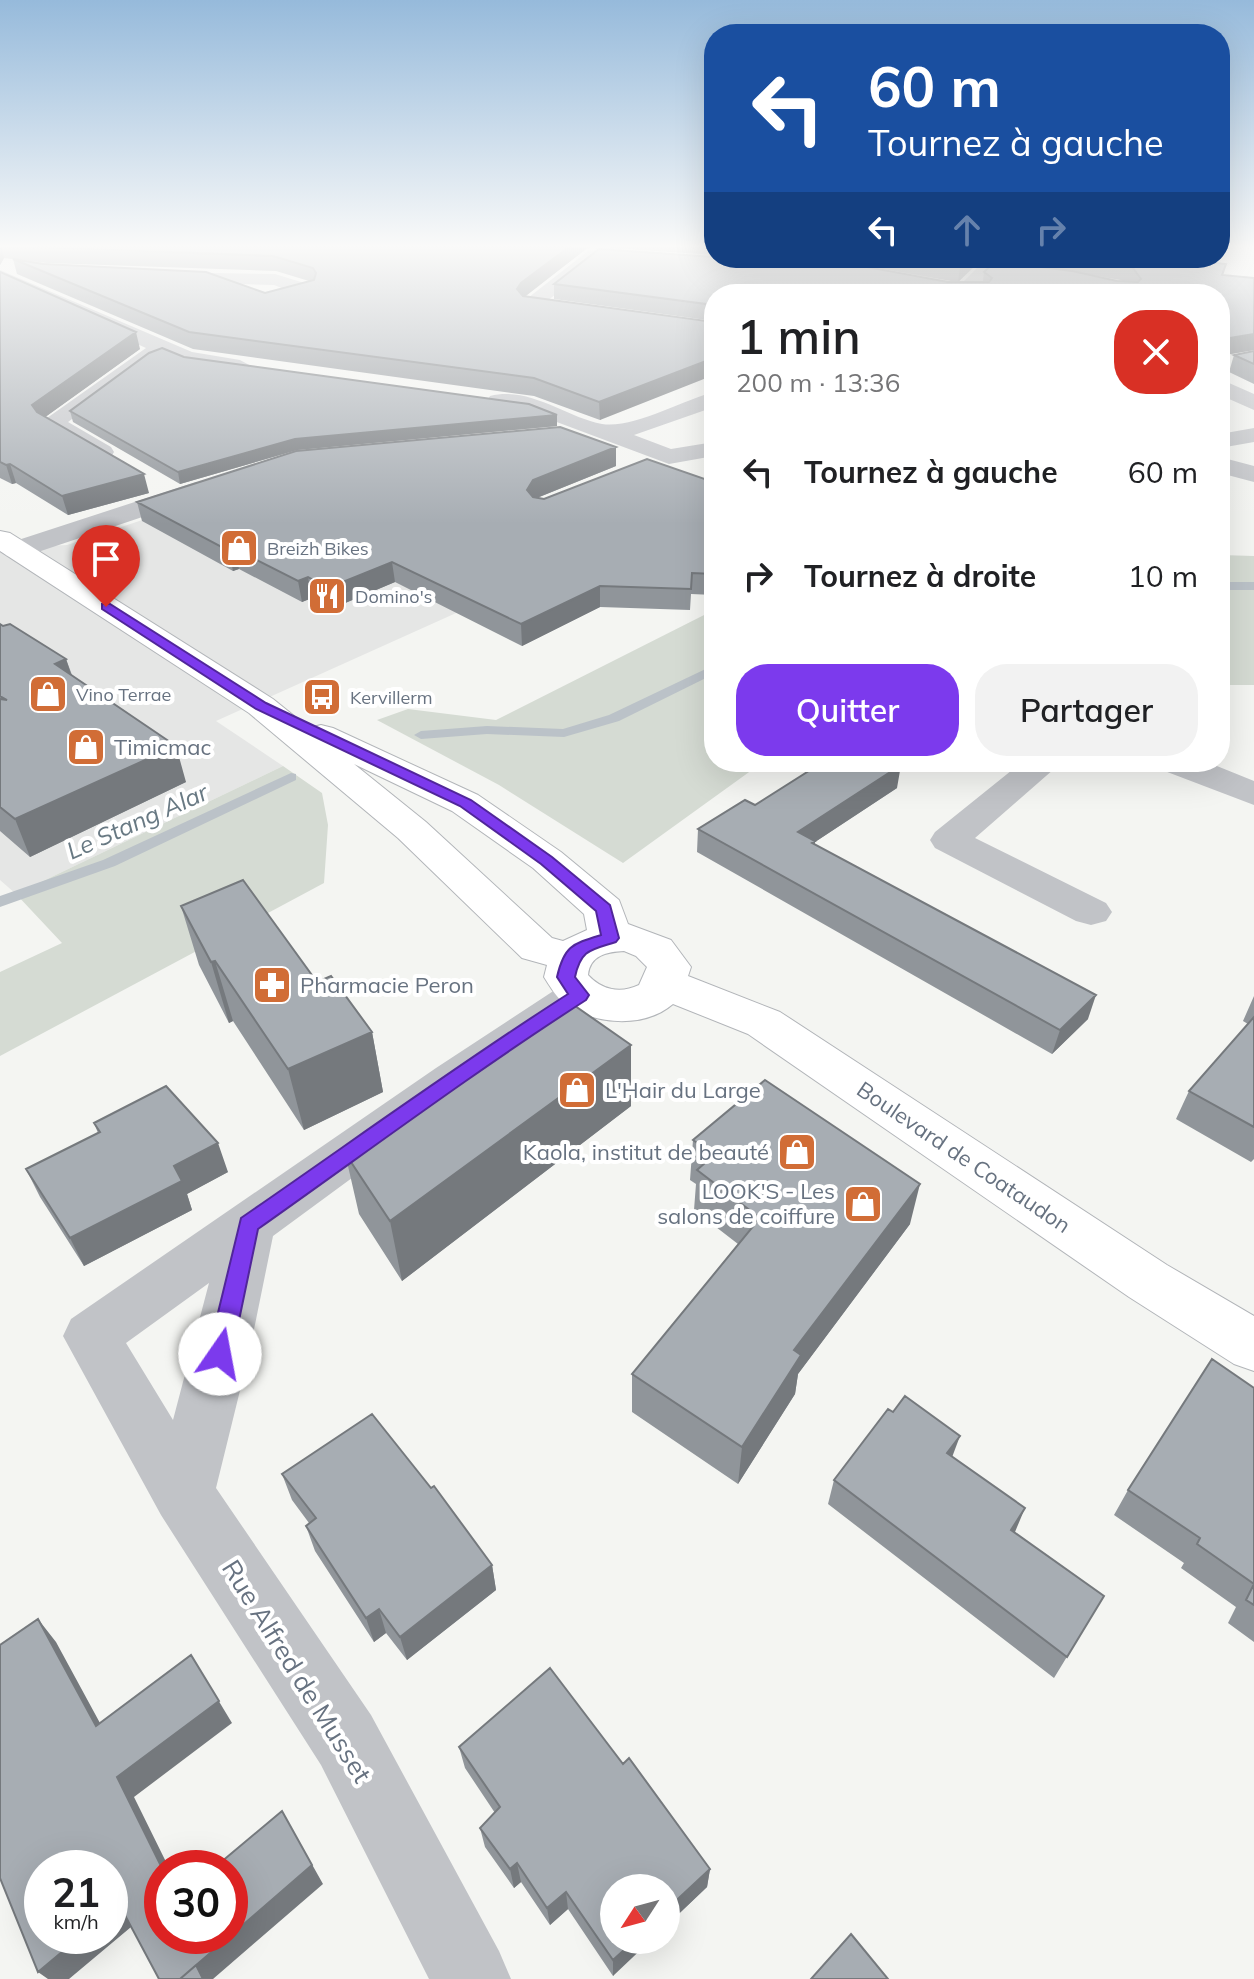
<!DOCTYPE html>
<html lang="fr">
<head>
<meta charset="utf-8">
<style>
	body { margin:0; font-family:Mulish,sans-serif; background:#f2f2f2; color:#202124; height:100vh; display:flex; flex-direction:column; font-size:30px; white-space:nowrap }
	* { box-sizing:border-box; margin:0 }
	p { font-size:26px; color:#757577 }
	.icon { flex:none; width:44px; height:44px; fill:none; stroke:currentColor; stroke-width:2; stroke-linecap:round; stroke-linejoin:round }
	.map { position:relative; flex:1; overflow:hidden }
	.sheet { position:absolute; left:704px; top:284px; width:526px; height:488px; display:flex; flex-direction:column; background:#fff; border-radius:32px; box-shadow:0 8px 32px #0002 }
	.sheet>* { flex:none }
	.banner { position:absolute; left:704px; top:24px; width:526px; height:244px; border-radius:32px; box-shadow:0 8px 32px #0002; background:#1a4fa0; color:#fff; overflow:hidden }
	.needle { width:52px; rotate:234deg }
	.controls { position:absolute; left:600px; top:1874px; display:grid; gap:16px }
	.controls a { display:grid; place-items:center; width:80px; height:80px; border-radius:50%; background:#fff; box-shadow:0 8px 32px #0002; font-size:40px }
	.speed { position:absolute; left:24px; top:1850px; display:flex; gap:16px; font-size:40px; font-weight:700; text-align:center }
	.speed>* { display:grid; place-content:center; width:104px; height:104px; border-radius:50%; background:#fff; box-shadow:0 8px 32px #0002; line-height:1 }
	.speed small { font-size:20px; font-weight:400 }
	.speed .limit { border:12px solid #d22; background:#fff; color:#111 }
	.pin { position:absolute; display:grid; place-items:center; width:68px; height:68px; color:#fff; margin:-82px -34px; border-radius:50% 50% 50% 0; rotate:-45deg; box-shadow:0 0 8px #0007 }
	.pin .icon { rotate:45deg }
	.me { position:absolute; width:88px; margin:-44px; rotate:12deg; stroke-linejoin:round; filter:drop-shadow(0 0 6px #0008) }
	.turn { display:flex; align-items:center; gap:28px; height:168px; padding:0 32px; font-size:36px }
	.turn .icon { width:104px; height:104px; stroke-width:2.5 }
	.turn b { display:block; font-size:56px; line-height:68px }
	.lanes { display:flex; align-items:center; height:76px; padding:0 32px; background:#0003; justify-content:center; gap:40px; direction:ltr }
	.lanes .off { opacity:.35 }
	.round { display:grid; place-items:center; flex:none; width:84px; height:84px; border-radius:32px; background:#f2f2f2 }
	.summary { display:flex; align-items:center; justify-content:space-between; height:136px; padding:0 32px }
	h1 { font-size:48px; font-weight:600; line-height:60px }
	.cta { display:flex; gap:16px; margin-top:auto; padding:16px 32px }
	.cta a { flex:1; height:92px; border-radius:32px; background:#7c3aed; color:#fff; font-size:32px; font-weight:600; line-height:92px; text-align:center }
	.cta a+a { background:#f2f2f2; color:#202124 }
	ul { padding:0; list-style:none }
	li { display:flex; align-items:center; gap:24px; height:104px; padding:0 32px }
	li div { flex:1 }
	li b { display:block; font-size:30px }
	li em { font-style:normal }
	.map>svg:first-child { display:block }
</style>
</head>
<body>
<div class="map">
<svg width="1254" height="1979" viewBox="0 0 1254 1979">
	<rect width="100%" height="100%" fill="#f4f5f2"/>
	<path fill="#e5e6e5" d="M254 483 485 600 216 721 283 766 16 894 0 880V548L67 545Z"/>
	<path fill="#d5dbd3" d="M1220 555 1254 556V685H1220Z
		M714 610V762H763L623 863 499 785 377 720 408 709 496 720Z
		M283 766 322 793 328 825 324 883 0 1056V972L62 943 16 894Z"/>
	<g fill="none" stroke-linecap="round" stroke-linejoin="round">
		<path fill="#bbc2c8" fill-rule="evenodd" d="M1220 582H1254V590H1220Z
			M714 665V674L619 721 564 737 487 734 421 739 414 735 421 731 487 726 563 729 609 715Z
			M291 773 296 774V780L115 866 0 907V896L103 860Z"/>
		<g stroke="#b2b5b9" stroke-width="2">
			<path id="major" d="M0 531 10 533 273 699 309 728 321 725 333 728 478 795 561 852 619 900 628 924 671 940 691 967 688 976 780 1012 1167 1265 1254 1316V1371L1234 1364 1129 1297 748 1034 673 1004C644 1029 593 1025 564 1003 555 996 550 986 544 977L547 965 522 958 398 838 249 713 0 551ZM354 764 452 811 533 868 584 914 587 930 563 941 552 938 426 822ZM624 951 636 956 647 967 639 985C620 994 602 990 588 975 590 955 607 952 624 951Z"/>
		</g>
		<path fill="#c1c3c7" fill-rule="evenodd" d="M594 250 609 252 612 256 609 260 598 261 547 301 588 308 591 312 588 316 581 318 524 309 521 305 524 301 588 251Z
			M988 262 1069 273 1120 283 1127 285 1134 294H1114L1069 283 992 273 971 294H951L982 263Z
			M0 270 192 352 240 360 251 366C239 380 180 363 164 355L150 361 68 422 111 447 114 452 111 457H93L40 423 146 348 0 282Z
			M212 273 275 274 314 286 316 290 314 294C295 299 269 313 253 298L256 294 287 290 274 285 206 283 203 279 206 275Z
			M1220 379 1254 394V410L1220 395Z
			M714 392V407L634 435 671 449 714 442V456L669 464 530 412 490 406 487 401 490 396C530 386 565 417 602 424 633 429 683 400 714 392Z
			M1254 428V442L1220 448V434Z
			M1220 457 1254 466V482L1220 473Z
			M196 482 205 484 209 490 205 496 26 556 16 558 6 556 2 550 6 544Z
			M1022 762H1062L975 838 1106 903 1112 912 1106 921 1091 925 1076 921 935 848 930 840 935 832Z
			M1157 762H1207L1254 781V805L1162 770Z
			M577 982 593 986 599 997 593 1008 469 1092 273 1236 249 1354 216 1488 371 1715 499 1951 511 1979H429L321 1765 161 1515 63 1336 71 1319 436 1068 561 986ZM209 1283 173 1420 126 1343Z"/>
		<use href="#major" fill="#fff" fill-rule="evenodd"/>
	</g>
	<path fill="#90959a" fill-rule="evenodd" d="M0 247H592L586 249 525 296 714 322 600 420 534 396 193 349 17 274 13 259 265 293 309 281 276 271 47 263 4 258 0 265Z
		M598 247H714V255Z
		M751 258H980V261L958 282H983L984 272 1052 268 1035 265 1037 258H1165L1226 264 1223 275 1254 278V350L1223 355 1220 367V294H714V321L554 299V284L957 282 866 266ZM1086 274 1121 280 1125 282 1117 281Z
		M0 272 140 349 45 417 149 493 68 515 16 483 12 484 0 478Z
		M1254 351V384L1229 372 1234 355Z
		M184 357 557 415V426L297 450 180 484 73 422 70 411Z
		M616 466 537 498 544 499 713 482 714 472V595L691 594 690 610 600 607 522 646 395 582 331 609 312 598 302 602 239 569 233 571 142 521 137 502Z
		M0 624 66 659 72 675 186 782 30 857 0 831Z
		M897 788 815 842 814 844 1088 1019 1052 1054 697 852 698 829 755 805Z
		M181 906 317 982 372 1032 383 1092 304 1130 233 1021 229 1023 199 965Z
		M1254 996V1159L1251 1162 1176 1119 1189 1091 1248 1024 1243 1021Z
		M631 1045V1106L402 1281 359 1214 345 1153Z
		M94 1123 228 1172 187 1194 192 1210 84 1266 40 1197 26 1169 98 1133Z
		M693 1140 910 1224 798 1374 795 1394 738 1484 632 1412V1374L738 1244 694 1210 696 1184 690 1180Z
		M1254 1388V1642L1228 1623 1236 1607 1181 1568 1184 1563 1114 1515 1128 1490Z
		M893 1412 952 1457 1014 1532 1104 1596 1054 1678 828 1504 834 1480Z
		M282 1474 492 1565 496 1590 407 1660 386 1633 374 1642 315 1551 306 1526 309 1523 292 1500Z
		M459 1747 623 1764 710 1869 707 1887 666 1926V1888L613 1976 568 1909 550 1925 521 1882 514 1888 485 1847 480 1828 495 1813 465 1768Z"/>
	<path fill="#75797d" d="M0 247H1L4 258 0 265Z
		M569 247H592L586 249 522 299 517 289 521 283Z
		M970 258H980V261L958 282 960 267Z
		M136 332 140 349 37 423 32 405Z
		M1254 334V350L1220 356 1223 339Z
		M714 358V375L600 420 599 402Z
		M557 415V426L297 450 180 484 178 472 295 439Z
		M616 447V466L534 499 527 490 533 480Z
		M10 464 16 483 12 484 6 465Z
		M144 474 149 493 68 515 62 496Z
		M235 549 239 569 233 571 229 551Z
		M392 562 395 582 331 609 328 588Z
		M308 577 312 598 302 602 298 581Z
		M600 586V607L522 646 521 624Z
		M66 659 78 695 55 664Z
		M176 746 186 782 30 857 15 819Z
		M901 765 897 788 815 842 812 864 798 832Z
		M215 961 233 1021 229 1023 211 962Z
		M1096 995 1088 1019 1052 1054 1060 1030Z
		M372 1032 383 1092 304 1130 288 1069Z
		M631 1045V1106L402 1281 390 1221Z
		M218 1143 228 1172 187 1194 192 1210 84 1266 70 1238 174 1166Z
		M920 1184 910 1224 798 1374 795 1394 738 1484 742 1447 794 1350Z
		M960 1436 951 1460 947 1453Z
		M1025 1508 1015 1532 1001 1553 1011 1530Z
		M492 1565 496 1590 407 1660 400 1637Z
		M379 1609 386 1633 374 1642 366 1618Z
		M38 1619 56 1642 113 1747 96 1726Z
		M191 1655 232 1723 134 1797 169 1868H162L117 1777Z
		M282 1811 323 1884 213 1979H180Z
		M517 1863 521 1882 514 1888 510 1869Z
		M710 1869 707 1887 666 1926V1910Z
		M566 1892 568 1909 550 1925 547 1908Z
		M119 1904 137 1922 69 1979H48L38 1972 81 1936H110V1912Z
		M635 1940H651L613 1976V1960Z"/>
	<path fill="#a7adb3" stroke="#75797d" stroke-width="2" d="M35 247H569L521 283 517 289 523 296 714 322V358L599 402 534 378 189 332 13 259 43 264 206 272 265 293 314 280 316 273 313 268 273 256Z
		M599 249 714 257V258L867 267 948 282H989L992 278 984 272 996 261 1072 271 1117 281 1138 282 1141 279 1133 268 1124 265 1082 258H1165L1226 264 1222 275 1254 278V334L1223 339V355L1220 363V294H714V305L554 284Z
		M908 258H970L960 267Z
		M0 272 136 332 32 405 37 412 144 474 62 496 10 464 6 465 0 462Z
		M162 348 184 357 529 404 557 415 295 439 178 472 70 411 149 353Z
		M1254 351V364L1234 355Z
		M560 427 616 447 533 480 527 490 533 497 544 499 647 459 713 482 714 472V574L692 573 691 589 600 586 521 624 392 562 328 588 308 577 298 581 235 549 229 551 137 502 296 451Z
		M0 624 3 626 10 624 66 659 55 664 176 746 15 819 0 807V699L7 700 0 696Z
		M823 762H894L901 765 798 832 815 841 812 843 1096 995 1060 1030 698 829 745 800 755 805Z
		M243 880 317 982 331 976 372 1032 288 1069 215 961 211 962 181 906Z
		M568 1001 631 1045 390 1221 345 1153Z
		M1254 1017V1127L1189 1091Z
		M765 1080 920 1184 794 1350 801 1355 742 1447 632 1374 760 1218 697 1170 714 1155 693 1140Z
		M166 1086 218 1143 174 1166 182 1181 70 1238 26 1169 100 1132 94 1123Z
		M1212 1359 1254 1388V1605L1246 1600 1254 1584 1197 1544 1200 1538 1128 1490Z
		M905 1396 960 1436 947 1453 1025 1508 1011 1530 1104 1596 1067 1657 834 1480 888 1409 893 1412Z
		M372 1414 431 1488 434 1486 492 1565 400 1637 379 1609 366 1618 306 1526 316 1518 282 1474Z
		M38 1619 96 1726 191 1655 219 1701 117 1777 162 1868V1936H230L180 1979H159L119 1904 110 1912V1868H42V1936H81L38 1972 0 1878V1645Z
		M550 1668 623 1764 629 1758 710 1869 666 1910V1888H614V1940H635L613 1960 566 1892 547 1908 517 1863 510 1869 480 1828 500 1807 459 1747Z
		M282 1811 312 1865 230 1936V1868H214Z
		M851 1934 888 1979H811Z
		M196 1965 203 1979H180Z"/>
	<linearGradient id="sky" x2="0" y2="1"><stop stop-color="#96badb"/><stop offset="0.47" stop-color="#fafaf9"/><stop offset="1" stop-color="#fafaf9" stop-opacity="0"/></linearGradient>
	<rect width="1254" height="524" fill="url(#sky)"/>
	<path fill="#7c3aed" stroke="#51269a" stroke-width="2" d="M102 604H110L266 703 471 800 552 857 610 905 619 938 616 942C591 950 581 949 575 977L589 995 586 1000C474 1072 367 1152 258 1229L232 1354 228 1362 220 1365 212 1362 208 1354 241 1218C350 1143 457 1065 568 994L557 977C564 946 572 944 601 935L596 911 541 864 460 806 256 709 102 609Z"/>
	<defs>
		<g id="shop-square" transform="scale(2)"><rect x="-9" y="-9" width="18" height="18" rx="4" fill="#d16d36" stroke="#fff"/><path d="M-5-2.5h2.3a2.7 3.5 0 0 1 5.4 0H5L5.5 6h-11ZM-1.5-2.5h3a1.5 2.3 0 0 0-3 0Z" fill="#fff"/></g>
		<g id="restaurant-square" transform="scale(2)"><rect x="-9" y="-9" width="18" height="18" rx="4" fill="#d16d36" stroke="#fff"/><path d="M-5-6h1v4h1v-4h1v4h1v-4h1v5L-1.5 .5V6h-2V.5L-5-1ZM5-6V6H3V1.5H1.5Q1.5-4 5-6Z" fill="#fff"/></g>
		<g id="bus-square" transform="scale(2)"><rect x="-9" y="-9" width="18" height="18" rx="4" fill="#d16d36" stroke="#fff"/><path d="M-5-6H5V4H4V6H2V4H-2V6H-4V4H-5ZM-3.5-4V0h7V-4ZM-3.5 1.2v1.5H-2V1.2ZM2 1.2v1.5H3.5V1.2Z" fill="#fff"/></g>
		<g id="pharmacy-square" transform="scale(2)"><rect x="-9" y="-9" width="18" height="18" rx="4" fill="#d16d36" stroke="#fff"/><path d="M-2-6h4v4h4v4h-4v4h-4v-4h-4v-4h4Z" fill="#fff"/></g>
	</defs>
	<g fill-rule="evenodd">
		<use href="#shop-square" x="239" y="548"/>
		<use href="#restaurant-square" x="327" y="596"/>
		<use href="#shop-square" x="48" y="694"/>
		<use href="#bus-square" x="322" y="697"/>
		<use href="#shop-square" x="86" y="747"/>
		<use href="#pharmacy-square" x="272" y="985"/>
		<use href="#shop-square" x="577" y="1090"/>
		<use href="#shop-square" x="797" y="1152"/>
		<use href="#shop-square" x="863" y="1204"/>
	</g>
	<g text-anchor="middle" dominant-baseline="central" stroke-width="8" stroke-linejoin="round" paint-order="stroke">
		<g font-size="18" fill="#677280" stroke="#fff" text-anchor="start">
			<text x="267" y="548">Breizh Bikes</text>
			<text x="355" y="596">Domino's</text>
			<text x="76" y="694">Vino Terrae</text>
			<text x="350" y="697">Kervillerm</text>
		</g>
		<g font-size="22" fill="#677280" stroke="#fff" text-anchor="start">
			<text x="114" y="747">Timicmac</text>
			<text x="300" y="985">Pharmacie Peron</text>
			<text x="605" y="1090">L'Hair du Large</text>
			<text x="769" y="1152" text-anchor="end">Kaola, institut de beauté</text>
			<text x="835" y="1191" text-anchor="end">LOOK'S - Les<tspan x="835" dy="25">salons de coiffure</tspan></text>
		</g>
		<g font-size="22" fill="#677280" stroke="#fff">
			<text transform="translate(964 1157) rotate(34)">Boulevard de Coataudon</text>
		</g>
		<g font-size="24" font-style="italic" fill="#687983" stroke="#fff">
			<text transform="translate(137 821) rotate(-24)">Le Stang Alar</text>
		</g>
		<g font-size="26" fill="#677280" stroke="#fff">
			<text transform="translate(297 1671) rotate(58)">Rue Alfred de Musset</text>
		</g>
	</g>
</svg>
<div class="controls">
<a><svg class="needle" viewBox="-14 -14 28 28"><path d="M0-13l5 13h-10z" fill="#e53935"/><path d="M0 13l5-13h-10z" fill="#757577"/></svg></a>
</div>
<div class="speed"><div>21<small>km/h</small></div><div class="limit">30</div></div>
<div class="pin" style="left:106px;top:607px;background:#d93025"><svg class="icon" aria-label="arrive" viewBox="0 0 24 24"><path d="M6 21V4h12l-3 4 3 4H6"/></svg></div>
<svg class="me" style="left:220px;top:1354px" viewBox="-20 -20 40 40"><circle r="19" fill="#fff"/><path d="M0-13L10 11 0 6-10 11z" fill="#7c3aed"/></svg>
<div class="banner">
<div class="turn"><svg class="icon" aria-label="left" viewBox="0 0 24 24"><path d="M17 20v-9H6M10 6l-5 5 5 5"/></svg><div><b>60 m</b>Tournez à gauche</div></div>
<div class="lanes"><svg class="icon" aria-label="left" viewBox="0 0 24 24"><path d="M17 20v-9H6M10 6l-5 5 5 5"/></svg><svg class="icon off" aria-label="ahead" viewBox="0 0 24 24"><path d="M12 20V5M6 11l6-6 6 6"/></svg><svg class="icon off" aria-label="right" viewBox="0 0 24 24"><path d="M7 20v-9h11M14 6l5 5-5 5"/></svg></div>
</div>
<section class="sheet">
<div class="summary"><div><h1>1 min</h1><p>200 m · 13:36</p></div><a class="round" style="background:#d93025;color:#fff"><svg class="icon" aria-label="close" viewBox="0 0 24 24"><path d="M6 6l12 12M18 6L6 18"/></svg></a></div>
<ul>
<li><svg class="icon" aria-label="left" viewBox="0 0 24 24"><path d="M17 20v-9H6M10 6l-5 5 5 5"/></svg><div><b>Tournez à gauche</b></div><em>60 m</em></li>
<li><svg class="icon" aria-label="right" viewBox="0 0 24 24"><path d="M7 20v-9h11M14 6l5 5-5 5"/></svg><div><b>Tournez à droite</b></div><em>10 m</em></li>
</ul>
<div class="cta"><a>Quitter</a><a>Partager</a></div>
</section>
</div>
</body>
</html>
